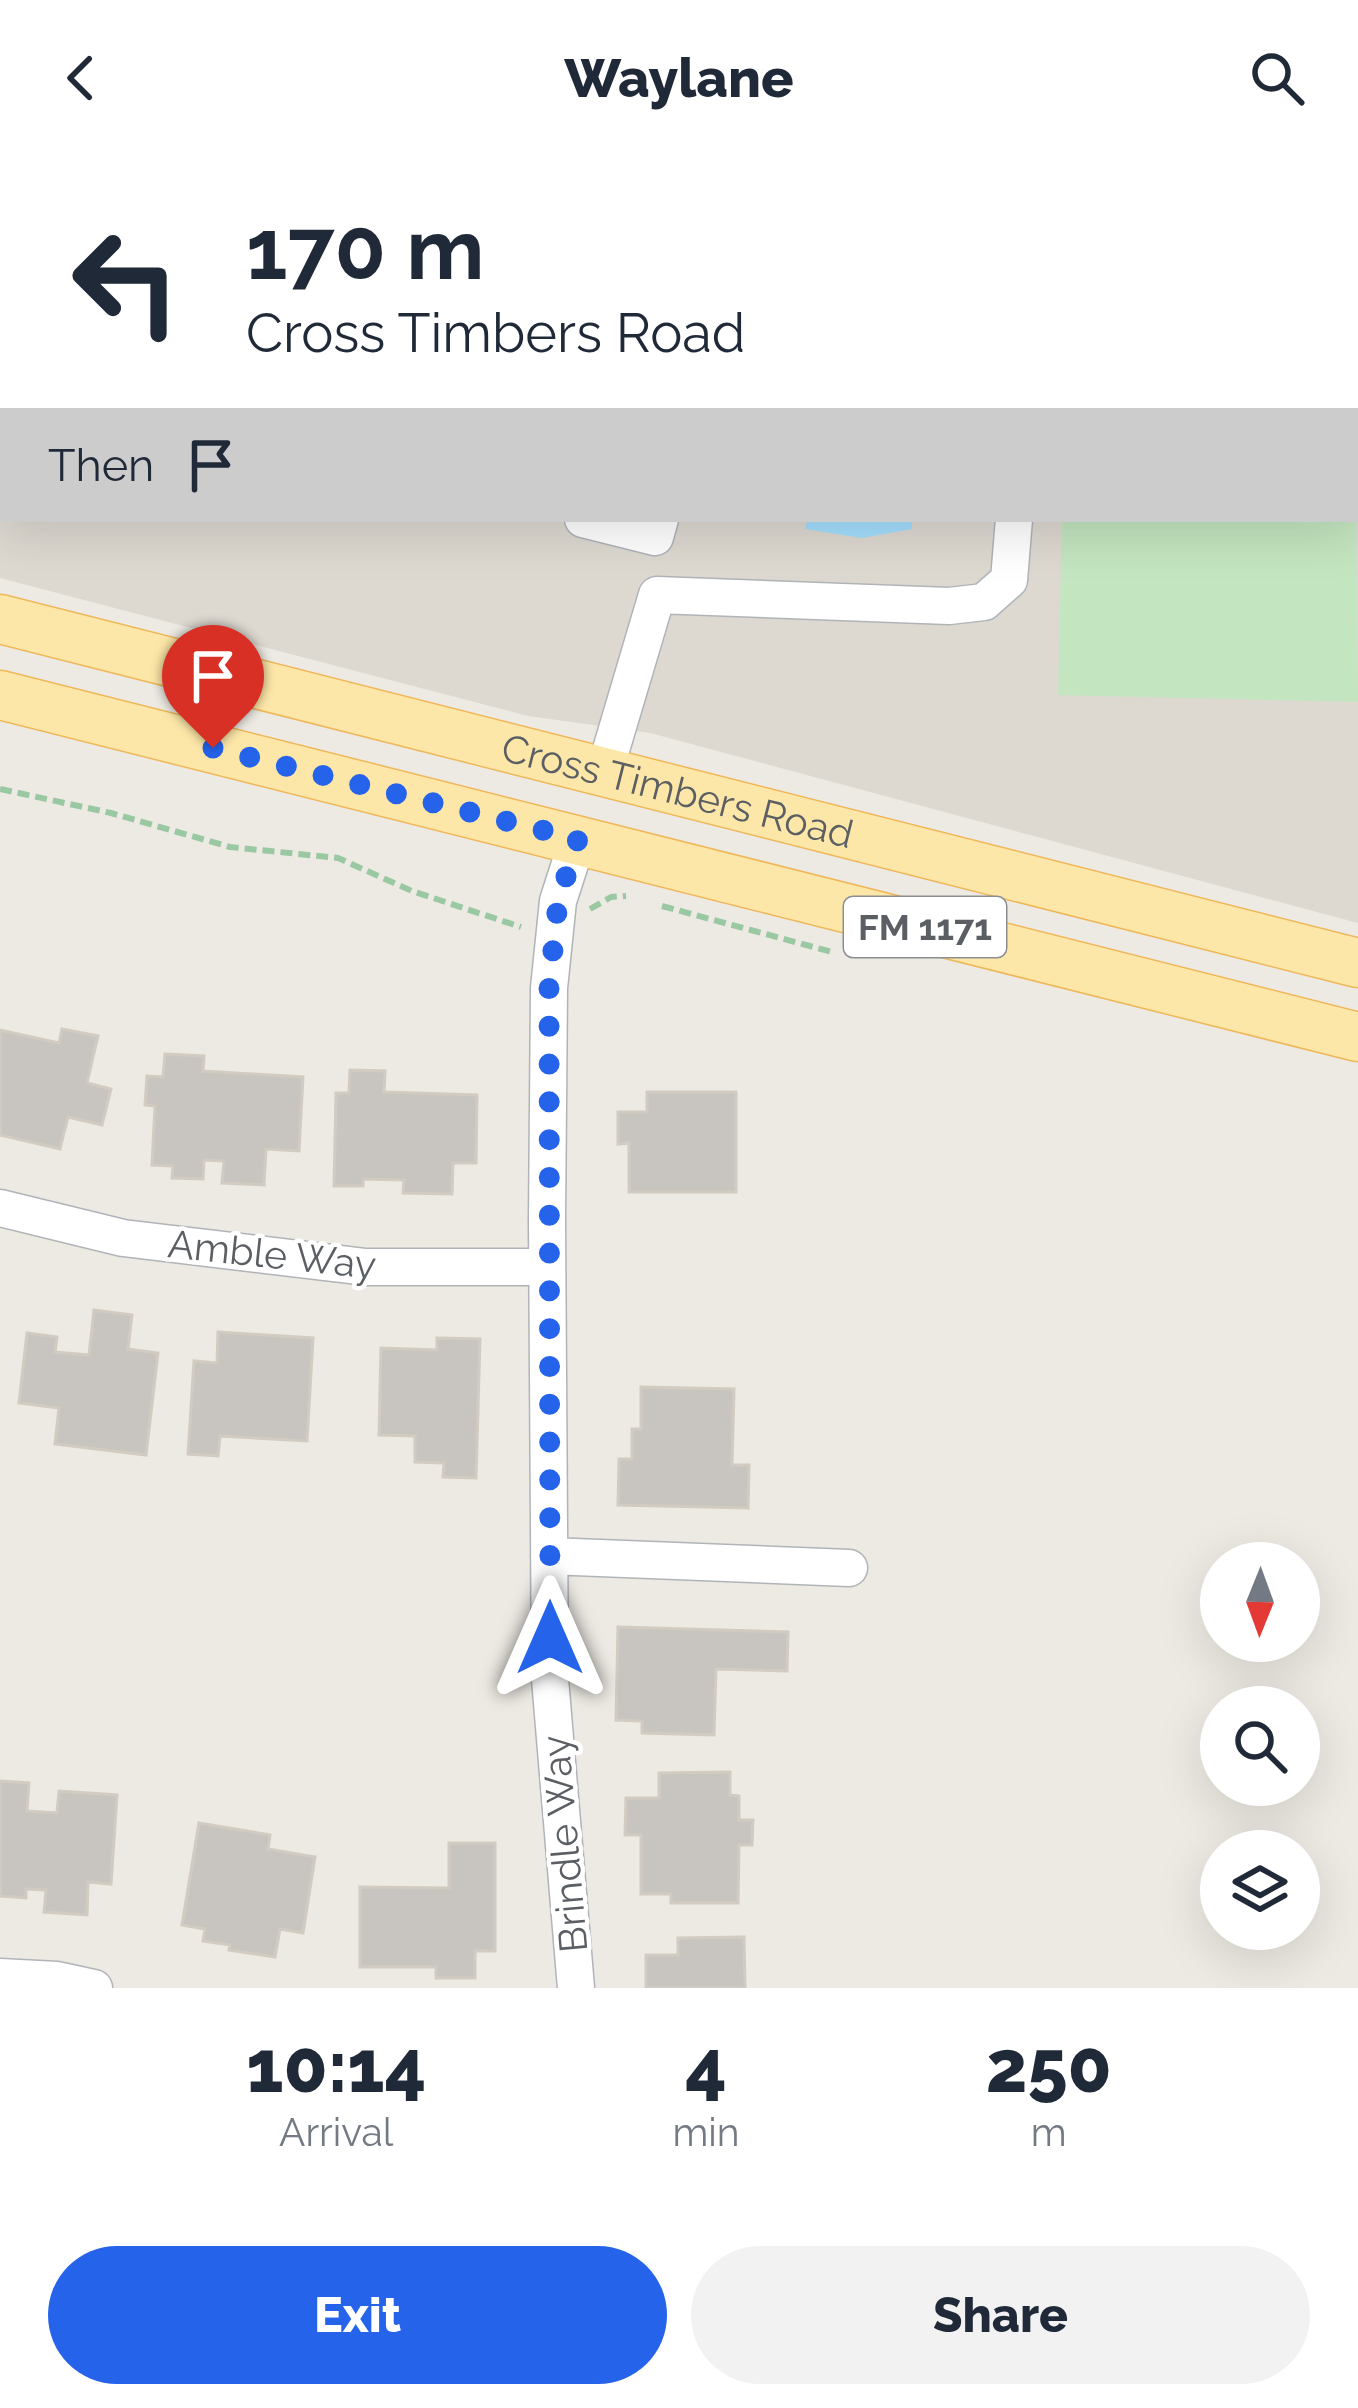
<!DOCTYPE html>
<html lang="en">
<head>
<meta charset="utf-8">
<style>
	body { margin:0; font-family:Raleway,sans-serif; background:#f2f2f3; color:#1f2937; height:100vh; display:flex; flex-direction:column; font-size:45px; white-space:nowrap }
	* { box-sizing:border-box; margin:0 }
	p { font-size:39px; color:#747a83 }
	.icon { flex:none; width:66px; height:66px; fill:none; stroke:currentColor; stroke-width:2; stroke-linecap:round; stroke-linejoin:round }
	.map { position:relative; height:1832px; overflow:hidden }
	.details { display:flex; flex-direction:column; background:#fff; flex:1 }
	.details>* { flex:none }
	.top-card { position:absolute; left:0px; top:0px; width:1359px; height:366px; box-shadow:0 12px 48px #0002; background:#fff; color:#1f2937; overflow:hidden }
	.needle { width:78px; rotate:181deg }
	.buttons { position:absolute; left:1200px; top:1386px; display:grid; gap:24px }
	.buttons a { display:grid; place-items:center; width:120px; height:120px; border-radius:50%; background:#fff; box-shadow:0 12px 48px #0002; font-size:60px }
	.pin { position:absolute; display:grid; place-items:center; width:102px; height:102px; color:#fff; margin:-123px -51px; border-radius:50% 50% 50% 0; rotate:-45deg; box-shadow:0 0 12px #0007 }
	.pin .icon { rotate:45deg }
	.me { position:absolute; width:132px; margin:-66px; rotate:0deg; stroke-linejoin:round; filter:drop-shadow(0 0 9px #0008) }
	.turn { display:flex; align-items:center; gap:42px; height:252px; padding:0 48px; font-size:54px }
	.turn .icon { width:156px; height:156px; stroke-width:2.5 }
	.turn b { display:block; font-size:84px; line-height:102px }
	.then { display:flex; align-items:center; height:114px; padding:0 48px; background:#0003; gap:24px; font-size:45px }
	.eta { display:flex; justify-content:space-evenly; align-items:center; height:204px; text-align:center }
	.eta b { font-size:72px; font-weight:800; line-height:84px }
	.cta { display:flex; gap:24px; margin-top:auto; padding:24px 48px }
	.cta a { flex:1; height:138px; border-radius:72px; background:#2563eb; color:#fff; font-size:48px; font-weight:800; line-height:138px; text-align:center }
	.cta a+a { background:#f2f2f3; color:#1f2937 }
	header { display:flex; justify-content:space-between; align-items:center; height:156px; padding:0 48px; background:#fff; font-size:54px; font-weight:800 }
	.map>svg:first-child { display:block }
</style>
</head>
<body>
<header><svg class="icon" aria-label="back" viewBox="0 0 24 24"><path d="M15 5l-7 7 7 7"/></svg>Waylane<svg class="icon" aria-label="search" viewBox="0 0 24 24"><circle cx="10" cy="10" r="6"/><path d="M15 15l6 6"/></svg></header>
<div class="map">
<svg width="1358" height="1832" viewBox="0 0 1358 1832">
	<rect width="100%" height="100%" fill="#edeae3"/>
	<path fill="#ddd9d1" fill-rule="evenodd" d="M0 0H1358V767L650 577 528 560 0 422ZM3 3H1356V363H3Z"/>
	<path fill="#c3e5bf" d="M1356 330 1358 546 1058 539 1062 363H1356Z"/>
	<path fill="#a3defd" d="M808 363H912V373L862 382 805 373Z"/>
	<path fill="#c8c5c0" stroke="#d2cbc1" stroke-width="3" d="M0 0H388L3 3V67Z
		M1063 0H1358V128L1356 3H1063Z
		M62 873 98 880 87 927 111 933 102 969 68 961 60 993 0 979V874L59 887Z
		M165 898 204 900 203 915 303 921 299 995 266 993 264 1029 222 1027 224 1005 204 1004 203 1023 172 1022 173 1010 152 1009 155 950 145 949 147 920 163 921Z
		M350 914 385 915 384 936 477 939 476 1007H453L452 1038 403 1037 404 1024 363 1023V1030H334L336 937H349Z
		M647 936H736V1036H629V987L618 988V956H647Z
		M94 1154 132 1159 128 1193 158 1197 146 1299 55 1288 59 1252 19 1247 27 1177 57 1181 55 1196 89 1199Z
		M218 1176 313 1182 307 1285 220 1280 218 1300 188 1298 194 1205 217 1207Z
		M437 1182 480 1183 476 1322 443 1321 444 1307 415 1306V1280L379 1279 381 1192 437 1194Z
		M641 1231 734 1233 732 1309H749L748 1352 618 1349 619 1303H632V1273H641Z
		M618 1471 788 1476 787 1515 716 1513 714 1579 642 1577V1565L616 1564Z
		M730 1616V1639L739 1640V1664H753L752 1689H739L738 1747H671V1738H641V1679H625L626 1642H659V1617Z
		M0 1625 29 1627 27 1655 57 1657 59 1635 117 1639 111 1728 88 1726 87 1759 44 1756 46 1734 26 1733V1742L0 1740Z
		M199 1667 270 1679 268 1693 315 1701 303 1777 280 1773 275 1801 229 1794 230 1789 203 1785 205 1773 182 1769Z
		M449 1687H495V1795H475V1822H436V1811H360V1731L449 1732Z
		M744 1781 745 1832H646V1799H678V1782Z"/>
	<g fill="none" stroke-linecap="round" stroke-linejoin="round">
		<g stroke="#b0b4b8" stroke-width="39">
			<path id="minor" d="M0 136H3
				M1356 181H1358
				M0 235 3 236
				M1356 281H1358
				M583 363 655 381 660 363
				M605 614 657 439 949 450 984 446 1009 424 1014 363
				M0 1052 123 1082 366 1111H547
				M549 1400 849 1412
				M0 1821 57 1824 94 1832
				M576 1832 550 1523 547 1065 549 832 558 745 578 683"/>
		</g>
		<g stroke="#efb75a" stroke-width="51">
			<g id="major">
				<path id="s1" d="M0 463 1358 807"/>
				<path d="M0 539 1358 881"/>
			</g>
		</g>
		<path stroke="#9ac8a2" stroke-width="6" stroke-dasharray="12 6" stroke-linecap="butt" d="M0 633 111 657 230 691 338 702 412 735 521 771
			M662 750 832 796
			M590 753 611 741 626 740"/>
		<use href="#minor" stroke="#fff" stroke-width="36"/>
		<use href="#major" stroke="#fde7a8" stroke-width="48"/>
	</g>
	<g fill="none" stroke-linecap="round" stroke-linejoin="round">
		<path stroke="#2563eb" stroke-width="21" stroke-dasharray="0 37.8" d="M213 592 578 683 558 746 549 832 550 1482"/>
	</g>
	<g text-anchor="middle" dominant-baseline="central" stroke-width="9" stroke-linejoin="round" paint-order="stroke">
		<rect fill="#fff" stroke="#8c8f92" stroke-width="3" x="844" y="741" width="162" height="60" rx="9"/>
		<g font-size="36" font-weight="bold" fill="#5b5f63">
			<text x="925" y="771">FM 1171</text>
		</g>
		<g font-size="39" fill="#5b5f63" stroke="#fff">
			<text stroke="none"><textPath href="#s1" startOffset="699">Cross Timbers Road</textPath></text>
			<text transform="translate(272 1098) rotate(6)">Amble Way</text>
			<text transform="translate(564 1688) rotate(-95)">Brindle Way</text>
		</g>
	</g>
</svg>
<div class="buttons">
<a><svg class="needle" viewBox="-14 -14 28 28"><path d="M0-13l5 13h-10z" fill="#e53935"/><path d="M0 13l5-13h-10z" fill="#747a83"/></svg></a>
<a><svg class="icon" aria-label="search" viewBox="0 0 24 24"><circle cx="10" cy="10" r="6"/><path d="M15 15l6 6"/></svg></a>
<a><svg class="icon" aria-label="layers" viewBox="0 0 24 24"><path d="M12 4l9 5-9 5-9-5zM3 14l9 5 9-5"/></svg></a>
</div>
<div class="pin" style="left:213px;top:592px;background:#d93025"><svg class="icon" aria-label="arrive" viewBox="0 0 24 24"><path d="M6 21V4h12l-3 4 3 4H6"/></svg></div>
<svg class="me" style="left:550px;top:1482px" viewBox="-20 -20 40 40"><path d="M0-17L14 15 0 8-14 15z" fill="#2563eb" stroke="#fff" stroke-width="4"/></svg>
<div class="top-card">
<div class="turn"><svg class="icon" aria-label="left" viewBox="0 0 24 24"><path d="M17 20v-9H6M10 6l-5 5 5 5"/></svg><div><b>170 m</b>Cross Timbers Road</div></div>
<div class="then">Then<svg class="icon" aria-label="arrive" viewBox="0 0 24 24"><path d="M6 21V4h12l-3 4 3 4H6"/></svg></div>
</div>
</div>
<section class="details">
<div class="eta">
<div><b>10:14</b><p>Arrival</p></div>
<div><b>4</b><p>min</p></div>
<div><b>250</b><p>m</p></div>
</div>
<div class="cta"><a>Exit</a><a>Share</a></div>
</section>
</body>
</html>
